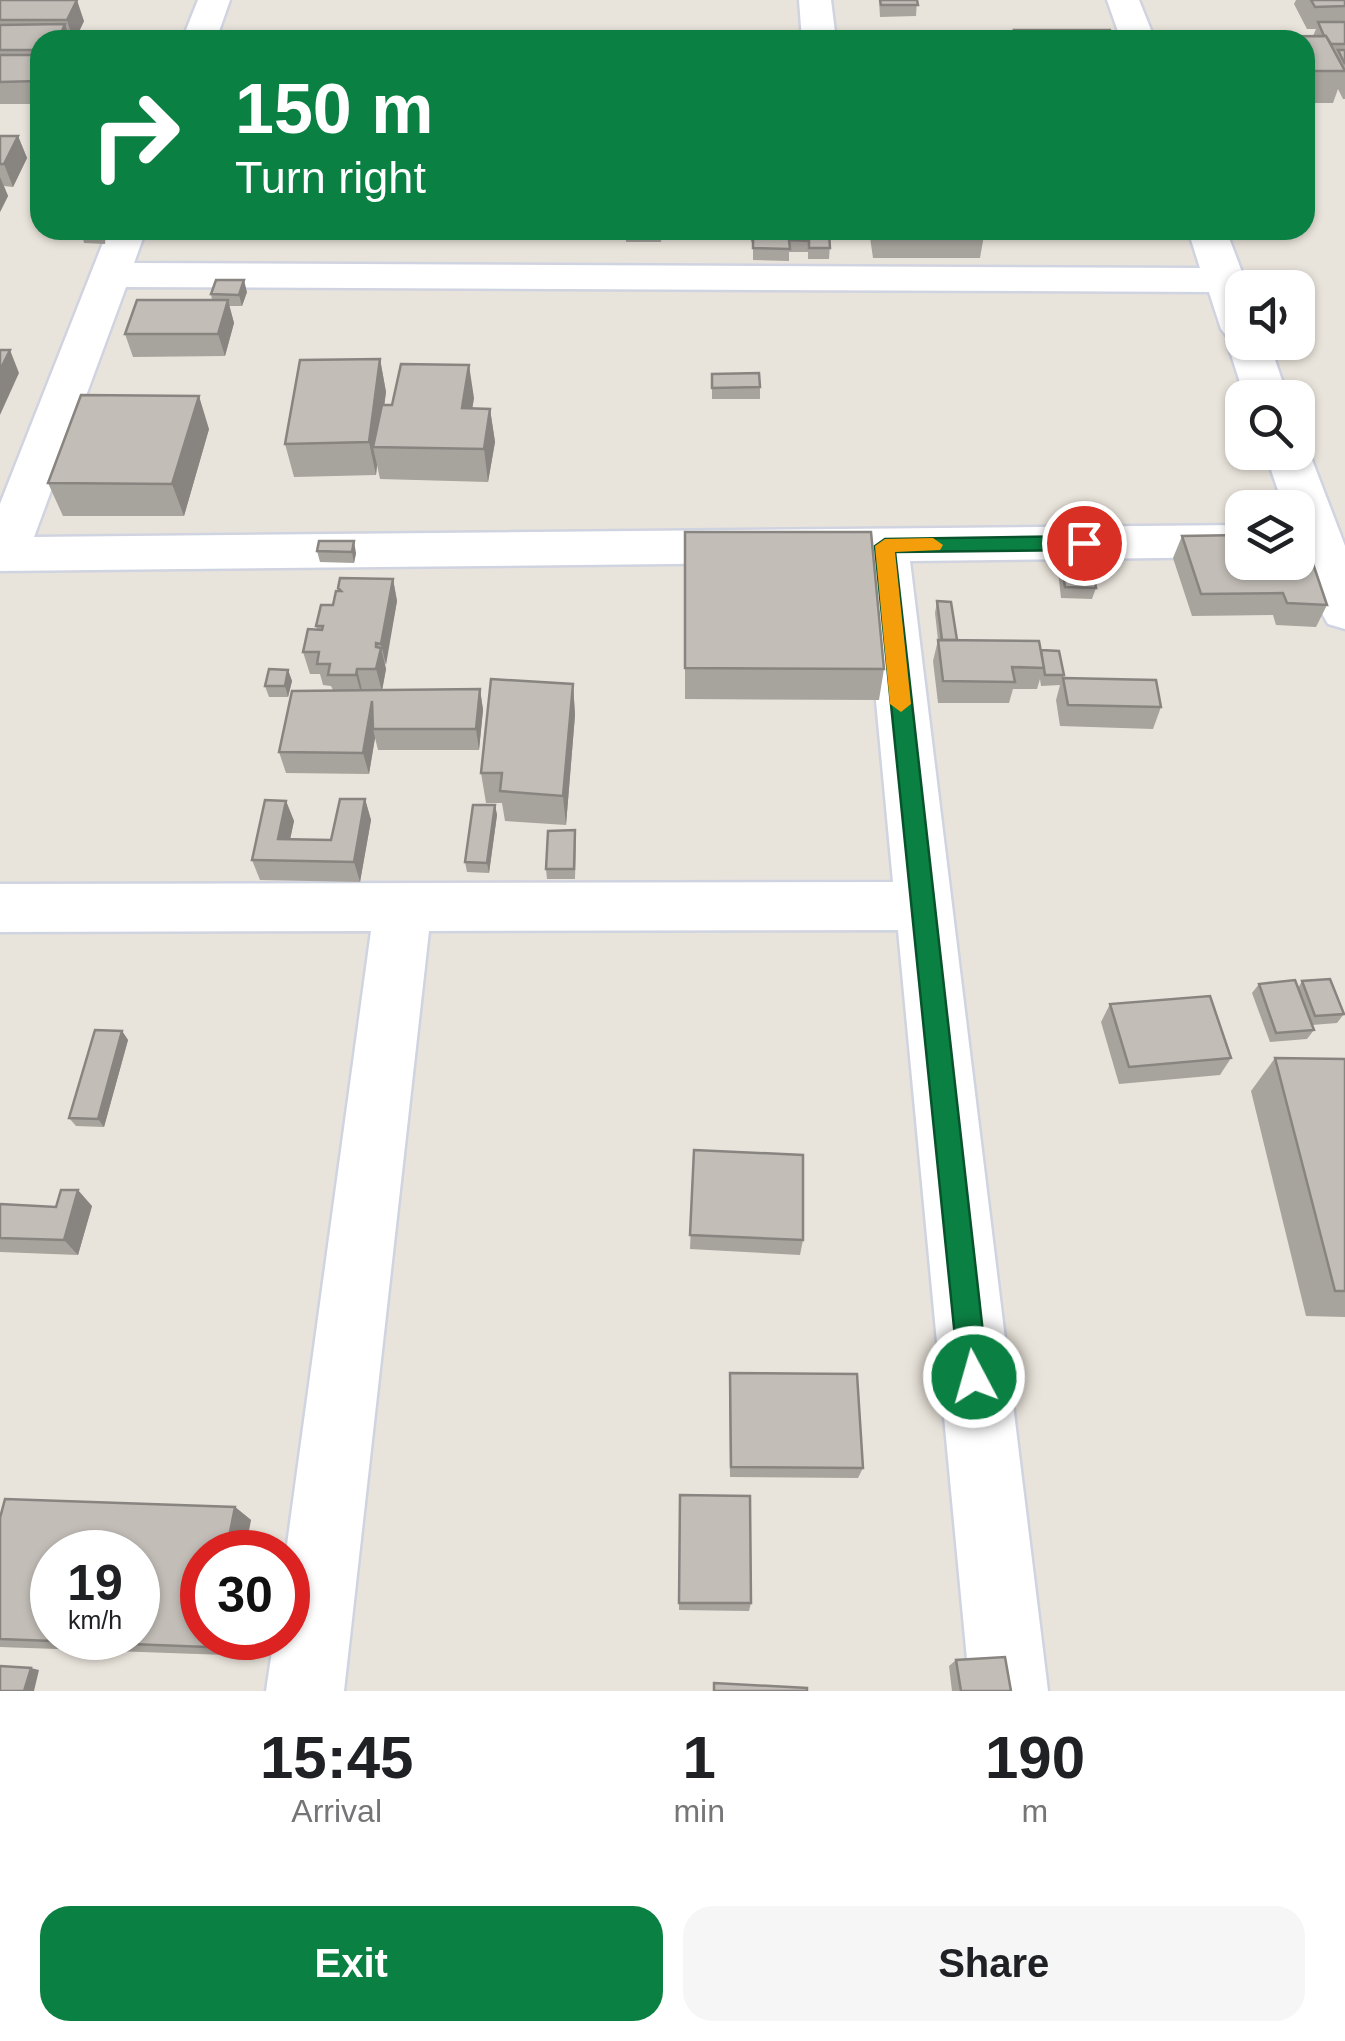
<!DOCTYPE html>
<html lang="en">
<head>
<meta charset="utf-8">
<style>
	body { margin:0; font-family:Arial,sans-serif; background:#f6f6f6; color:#202124; height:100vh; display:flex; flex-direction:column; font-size:38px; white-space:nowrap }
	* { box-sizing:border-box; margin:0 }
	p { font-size:32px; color:#757577 }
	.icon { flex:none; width:55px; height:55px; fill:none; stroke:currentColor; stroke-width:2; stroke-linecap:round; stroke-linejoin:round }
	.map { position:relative; height:1691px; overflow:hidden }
	.drawer { display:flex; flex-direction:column; background:#fff; flex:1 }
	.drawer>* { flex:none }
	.guide { position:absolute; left:30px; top:30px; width:1285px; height:210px; border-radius:30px; box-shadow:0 2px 8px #0004; background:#0b8043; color:#fff; overflow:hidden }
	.controls { position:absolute; left:1225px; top:270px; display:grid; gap:20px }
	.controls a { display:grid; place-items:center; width:90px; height:90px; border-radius:20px; background:#fff; box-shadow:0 2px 8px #0004; font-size:50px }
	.speed { position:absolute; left:30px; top:1530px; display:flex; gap:20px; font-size:50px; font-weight:700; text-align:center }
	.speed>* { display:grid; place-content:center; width:130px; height:130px; border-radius:50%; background:#fff; box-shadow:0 2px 8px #0004; line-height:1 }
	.speed small { font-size:25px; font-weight:400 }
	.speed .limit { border:15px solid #d22; background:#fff; color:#111 }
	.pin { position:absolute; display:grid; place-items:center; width:85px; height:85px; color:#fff; margin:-42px; border:5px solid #fff; border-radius:50%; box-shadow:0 2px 10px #0007 }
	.me { position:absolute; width:110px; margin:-55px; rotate:354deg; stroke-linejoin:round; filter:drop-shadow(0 0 8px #0008) }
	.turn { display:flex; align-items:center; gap:35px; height:210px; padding:0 40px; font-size:45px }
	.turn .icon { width:130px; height:130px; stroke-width:2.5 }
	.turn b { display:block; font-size:70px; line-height:85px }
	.eta { display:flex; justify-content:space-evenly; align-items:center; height:170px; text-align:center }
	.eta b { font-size:60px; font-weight:700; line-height:70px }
	.button { display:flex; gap:20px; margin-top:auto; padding:20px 40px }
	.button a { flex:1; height:115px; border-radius:30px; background:#0b8043; color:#fff; font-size:40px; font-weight:700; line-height:115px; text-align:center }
	.button a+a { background:#f6f6f6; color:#202124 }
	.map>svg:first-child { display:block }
</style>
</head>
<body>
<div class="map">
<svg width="1345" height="1691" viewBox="0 0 1345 1691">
	<rect width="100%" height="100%" fill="#e9e4db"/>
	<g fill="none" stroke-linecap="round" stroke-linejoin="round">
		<g stroke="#d0d3e0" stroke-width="5">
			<path id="minor" d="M198 0H230L216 40H182Z
				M799 0H831L836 40H802Z
				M1107 0H1139L1155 40H1121Z
				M108 230H146L134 263 1200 268 1188 230H1226L1248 288H1242V342H1269L1288 398H1245L1227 342 1229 339 1221 329 1209 292 126 287 34 537 1242 525V557L910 561 1048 1691H970L898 930 429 931 344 1691H266L274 1638H288L286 1552 371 931 0 932V884L893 882 863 562 0 571V504Z
				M1298 440 1309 452 1345 546V629L1328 624C1307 588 1298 548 1298 508H1284L1265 452H1298Z"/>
		</g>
		<use href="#minor" fill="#fff" fill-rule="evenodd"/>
	</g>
	<path fill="#a7a39d" d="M0 0 84 21 75 40H40V104H0Z
		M879 0H917L916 16 880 17Z
		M1296 0H1345V99H1343L1338 89 1333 103H1305V40H1191L1192 37 1313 36 1316 29H1307L1294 4Z
		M0 136H18L27 158 13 187 4 186 8 196 0 212Z
		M81 230H114L113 232 106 233 105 244 84 243Z
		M625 230H662L661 242H626Z
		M750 230H831L829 259H808V252H789V261L753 260V242H751Z
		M869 230H985L980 258H873Z
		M247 292 242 306H229L234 323 225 356 133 357 125 334 212 300 211 294Z
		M380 359 386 392 384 405 474 398 472 408 490 409 495 442 488 482 380 479 377 465 376 475 294 477 285 444Z
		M712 374 760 387V399H712Z
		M209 429 184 516H63L48 483Z
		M685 532 884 669 879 700 685 699Z
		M1182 536 1327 605 1316 627 1276 625 1273 615 1192 616 1173 558Z
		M317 551 356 553 354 563 320 562Z
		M1061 560 1096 588 1092 599 1061 598 1058 571Z
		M393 579 397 601 385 665 386 669 382 690 480 689 483 710 479 750H378L375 738 369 774 286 773 279 752 333 690 331 686 323 685 320 674H310L303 652 317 630 316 626 333 605 338 591V588Z
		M937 601 957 640 1041 650 1064 675 1063 678 1161 707 1153 729 1060 726 1056 700 1060 685 1041 686 1040 679 1037 689H1013L1009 703H938L933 661 938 640 935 613Z
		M288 670 292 681 288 697H269L265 686Z
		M573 684 575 715 566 825 505 821 502 803H486L481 773Z
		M365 799 371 820 360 882 260 880 252 860 286 801 294 821 290 839 331 840Z
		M495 805 497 815 489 873 467 872 465 862Z
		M576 841 575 879H547L546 869Z
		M1302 981 1344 1014 1337 1023 1312 1025 1314 1030 1307 1039 1270 1042 1252 993 1259 984 1298 988Z
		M1110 1004 1231 1058 1220 1075 1119 1084 1101 1022Z
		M122 1031 128 1040 104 1127 76 1126 69 1118Z
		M1275 1058 1345 1059V1317L1306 1316 1251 1091Z
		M694 1150 803 1240 800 1255 690 1249Z
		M0 1204 56 1207 92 1206 78 1255 0 1252Z
		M730 1373 863 1468 858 1478 730 1477 729 1385Z
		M680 1495 751 1603 749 1611 679 1610Z
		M235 1507 251 1520 202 1638H229L226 1655 0 1647V1518Z
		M956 1660 1011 1691H952L949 1666Z"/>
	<path fill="#888480" d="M77 0 84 21 75 40H73L67 20Z
		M65 24 70 40H58Z
		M18 136 27 158 13 187 4 164Z
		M0 177 8 196 0 212Z
		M244 280 247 292 242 306 239 295Z
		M228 300 234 323 225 356 218 334Z
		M10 350 19 373 0 415V370Z
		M380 359 386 392 379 447H373L377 465 376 475 369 442Z
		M469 365 474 398 467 441 462 408Z
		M199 396 209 429 184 516 172 484Z
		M490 409 495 442 488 482 484 449Z
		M354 541 356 553 354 563 352 552Z
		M393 579 397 601 386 665 381 644Z
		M376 643 379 655 381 648 386 669 382 691 376 669Z
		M357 669 362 690V697L356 675Z
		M288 670 292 681 288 697 285 686Z
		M573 684 575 715 566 825 563 796Z
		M480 689 483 710 479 750 476 729Z
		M372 701 373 729 375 738 369 774 363 753Z
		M365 799 371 820 360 882 354 862Z
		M286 801 294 821 286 859 278 839Z
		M495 805 497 815 489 873 487 863Z
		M122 1031 128 1040 104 1127 98 1119Z
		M78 1190 92 1206 78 1255 64 1240Z
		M235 1507 251 1520 245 1552H226Z
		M210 1638H229L226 1655 208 1647Z
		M31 1668 39 1670 34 1691H24Z"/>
	<path fill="#c2bdb7" stroke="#888480" stroke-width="2.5" fill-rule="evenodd" d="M0 0H77L67 20H0Z
		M880 0H917L918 5H881Z
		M1311 0H1345V6L1315 7Z
		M1318 22H1345V44H1331L1326 36H1324Z
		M65 24 58 40H40V50H0V25Z
		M1014 30H1110L1113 40H1016Z
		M1326 36 1345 71H1305V40H1193L1192 37Z
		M1338 50H1345V64Z
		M0 55H40V73L37 81 0 82Z
		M0 136H18L4 164H0Z
		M81 230H101V232H80Z
		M753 232 829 234 830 248H809V241L789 240 790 249 753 248Z
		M216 280H244L239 295 211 294Z
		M137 300H228L218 334H125Z
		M0 350H10L0 370Z
		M380 359 369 442 285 444 300 360Z
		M401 364 469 365 462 408 490 409 484 449 373 447 382 405H392Z
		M759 373 760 387 712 388V374Z
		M81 395 199 396 172 484 48 483Z
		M685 532H871L884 669 685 668Z
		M1298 534H1303L1327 605 1287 603 1283 593 1201 594 1182 536 1242 535V562H1298Z
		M319 541H354L352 552 317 551Z
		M1061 560 1091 561 1096 588 1065 587Z
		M340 578 393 579 381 644 376 643V647L381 648 376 669H357L356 675H328L330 664H317L319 652H303L308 629 322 630 323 626H316L321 605H333L336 591H341L338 588Z
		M937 601 951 602 957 640H942Z
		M938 640 1039 641 1044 668 1012 667 1015 682 943 681Z
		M1041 650 1059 651 1064 675H1045Z
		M269 669 288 670 285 686H265Z
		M1063 678 1156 680 1161 707 1068 705Z
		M491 679 573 684 563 796 500 791 502 773H481Z
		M480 689 476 729H373L372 701 363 753 279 752 292 691Z
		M340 799H365L354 862 252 860 265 800 286 801 278 839 331 840Z
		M473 805H495L487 863 465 862Z
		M575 830 574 869H546L548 831Z
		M1330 979 1344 1014 1315 1016 1302 981Z
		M1295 980 1314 1030 1276 1033 1259 984Z
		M1210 996 1231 1058 1129 1067 1110 1004Z
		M95 1030 122 1031 98 1119 69 1118Z
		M1275 1058 1345 1059V1291H1335Z
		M694 1150 803 1155V1240L690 1235Z
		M61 1190H78L64 1240 0 1238V1204L56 1207Z
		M730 1373 857 1374 863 1468 731 1467Z
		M680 1495 750 1496 751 1603H679Z
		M5 1499 235 1507 226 1552H202V1638H210L208 1647 0 1639V1518ZM52 1552H138V1638H52Z
		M1005 1657 1011 1691H961L956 1660Z
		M0 1666 31 1668 24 1691H0Z
		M714 1683 807 1688V1691H714Z"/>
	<path fill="#0b8043" stroke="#07532c" stroke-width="2.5" d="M1084 536 1093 543 1084 550 895 552 988 1377 984 1387 974 1391 964 1387 959 1377 875 546 885 539Z"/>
	<path fill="#f59e0b" d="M933 538 943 545 940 550 895 552 911 704 901 712 890 704 875 546 885 539Z"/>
</svg>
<div class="controls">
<a><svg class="icon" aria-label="sound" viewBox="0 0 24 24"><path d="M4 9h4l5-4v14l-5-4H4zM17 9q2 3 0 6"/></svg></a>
<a><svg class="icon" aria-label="search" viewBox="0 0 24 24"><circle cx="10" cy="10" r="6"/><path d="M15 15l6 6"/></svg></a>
<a><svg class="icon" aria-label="layers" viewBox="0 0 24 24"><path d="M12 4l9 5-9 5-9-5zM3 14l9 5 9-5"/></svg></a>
</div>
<div class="speed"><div>19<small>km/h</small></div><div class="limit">30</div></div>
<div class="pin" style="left:1084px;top:543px;background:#d93025"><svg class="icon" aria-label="arrive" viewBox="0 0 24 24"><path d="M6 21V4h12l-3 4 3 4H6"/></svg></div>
<svg class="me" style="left:974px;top:1377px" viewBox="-20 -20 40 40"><circle r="17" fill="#0b8043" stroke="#fff" stroke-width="3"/><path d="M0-11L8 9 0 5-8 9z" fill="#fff"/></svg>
<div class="guide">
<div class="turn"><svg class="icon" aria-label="right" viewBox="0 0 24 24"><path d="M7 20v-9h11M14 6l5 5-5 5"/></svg><div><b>150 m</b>Turn right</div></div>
</div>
</div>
<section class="drawer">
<div class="eta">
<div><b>15:45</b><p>Arrival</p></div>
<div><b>1</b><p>min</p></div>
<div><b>190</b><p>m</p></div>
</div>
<div class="button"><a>Exit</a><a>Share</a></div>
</section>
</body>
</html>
